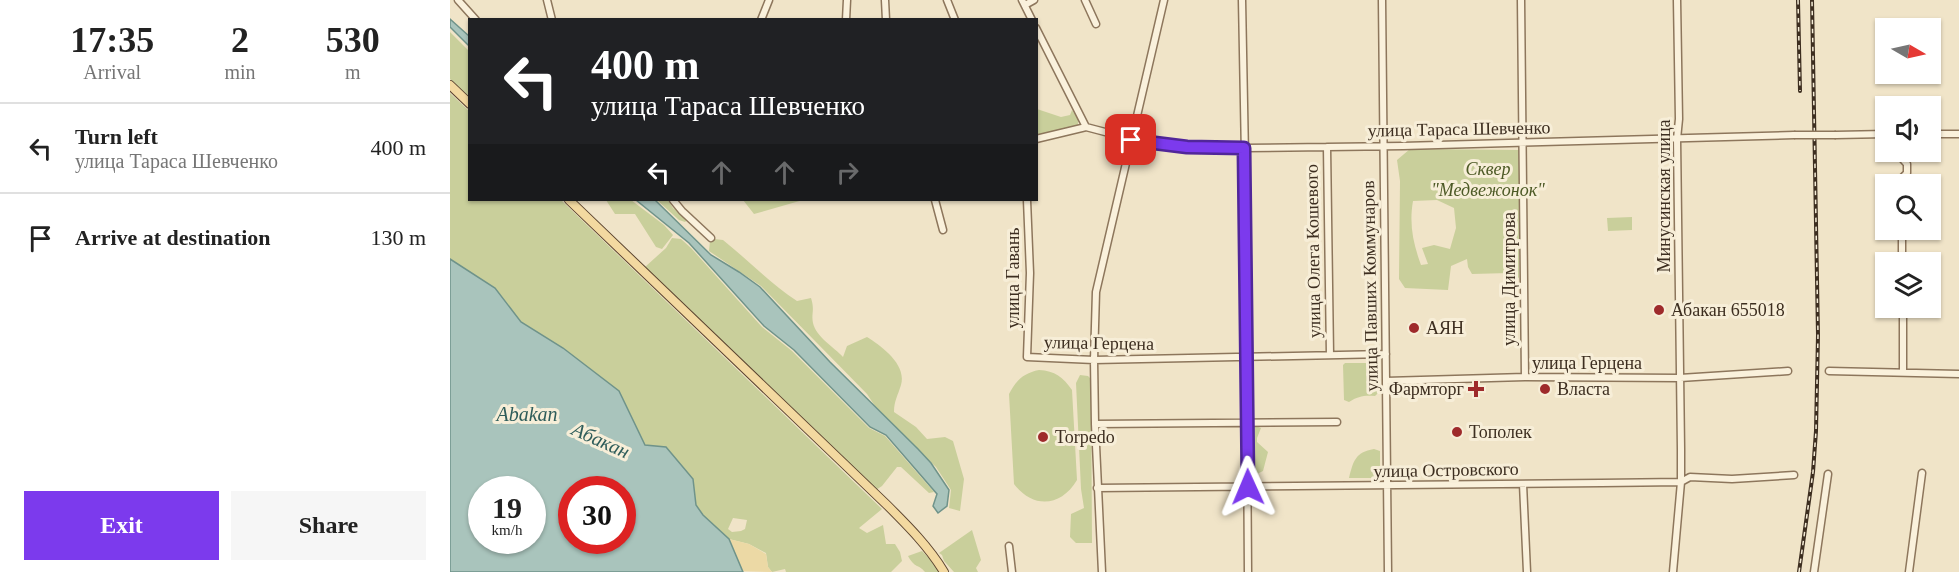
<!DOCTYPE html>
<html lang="en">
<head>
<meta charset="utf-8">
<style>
	body { margin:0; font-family:Georgia,serif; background:#f6f6f6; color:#222; height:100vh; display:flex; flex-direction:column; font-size:22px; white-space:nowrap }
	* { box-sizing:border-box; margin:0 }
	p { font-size:20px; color:#767676 }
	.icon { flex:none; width:33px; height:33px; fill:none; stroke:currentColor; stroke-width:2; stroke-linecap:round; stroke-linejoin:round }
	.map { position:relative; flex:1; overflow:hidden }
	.sheet { display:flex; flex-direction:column; background:#fff; width:450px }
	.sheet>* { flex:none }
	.hud { position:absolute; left:18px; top:18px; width:570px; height:183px; border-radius:0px; box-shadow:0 2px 4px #0004; background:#202124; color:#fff; overflow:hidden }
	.needle { width:39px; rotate:99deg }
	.fabs { position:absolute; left:1425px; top:18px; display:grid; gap:12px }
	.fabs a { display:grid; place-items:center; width:66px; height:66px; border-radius:0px; background:#fff; box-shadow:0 2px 4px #0004; font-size:30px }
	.speed { position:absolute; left:18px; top:476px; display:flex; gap:12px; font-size:30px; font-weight:700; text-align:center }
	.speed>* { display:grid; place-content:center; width:78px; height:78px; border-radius:50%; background:#fff; box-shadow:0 2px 4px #0004; line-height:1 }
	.speed small { font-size:15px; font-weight:400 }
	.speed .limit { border:9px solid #d22; background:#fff; color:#111 }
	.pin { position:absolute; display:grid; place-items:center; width:51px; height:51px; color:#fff; margin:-26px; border-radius:12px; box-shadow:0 3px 9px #0006 }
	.me { position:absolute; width:66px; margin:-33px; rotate:359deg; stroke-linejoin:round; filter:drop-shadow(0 0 4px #0008) }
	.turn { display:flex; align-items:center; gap:21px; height:126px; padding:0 24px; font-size:27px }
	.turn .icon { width:78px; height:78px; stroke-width:2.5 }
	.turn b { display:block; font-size:42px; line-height:51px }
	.lanes { display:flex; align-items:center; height:57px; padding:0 24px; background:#0003; justify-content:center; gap:30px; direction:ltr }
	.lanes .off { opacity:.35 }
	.eta { display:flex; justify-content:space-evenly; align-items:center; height:102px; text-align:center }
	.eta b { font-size:36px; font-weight:600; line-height:42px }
	.cta { display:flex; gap:12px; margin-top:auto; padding:12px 24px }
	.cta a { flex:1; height:69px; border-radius:0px; background:#7c3aed; color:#fff; font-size:24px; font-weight:600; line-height:69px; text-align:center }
	.cta a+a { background:#f6f6f6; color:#222 }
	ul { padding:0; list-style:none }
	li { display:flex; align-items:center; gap:18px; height:90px; padding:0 24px; border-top:2px solid #e0e0e0 }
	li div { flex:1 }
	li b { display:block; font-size:22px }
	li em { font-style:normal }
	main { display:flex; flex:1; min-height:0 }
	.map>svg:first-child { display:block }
</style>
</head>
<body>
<main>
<section class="sheet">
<div class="eta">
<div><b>17:35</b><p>Arrival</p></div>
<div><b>2</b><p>min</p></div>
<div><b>530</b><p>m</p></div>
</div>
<ul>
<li><svg class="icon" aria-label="left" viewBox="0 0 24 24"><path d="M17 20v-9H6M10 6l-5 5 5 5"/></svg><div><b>Turn left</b><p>улица Тараса Шевченко</p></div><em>400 m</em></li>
<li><svg class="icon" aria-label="arrive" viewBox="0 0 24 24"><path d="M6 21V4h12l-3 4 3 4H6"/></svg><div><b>Arrive at destination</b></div><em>130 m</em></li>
</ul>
<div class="cta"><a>Exit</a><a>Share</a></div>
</section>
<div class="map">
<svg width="1509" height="572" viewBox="0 0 1509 572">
	<rect width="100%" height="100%" fill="#f0e4c8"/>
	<path fill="#c9cf9b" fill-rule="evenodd" d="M0 32 19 51V97L0 79Z
		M0 93 19 111 20 200H111L432 509 409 528 417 533 433 525 436 544H445L450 552 452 561 441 572H336L335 569 322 572 318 567 316 553 299 544 279 539 253 515 246 505 243 479 195 445 169 391 113 348 71 322 45 288 0 259ZM283 518 297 520 295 529 291 531 282 532 278 529Z
		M587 109 611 117 620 115 622 110 628 119V125L587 135Z
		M960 149 1069 150V278L1059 273 1022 274 1018 267 1017 259 1001 266 998 290 955 288 949 279 950 181 947 160ZM987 200 1004 208 1006 228 1000 249 984 245 972 248 978 264 971 265C963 243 959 224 963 201Z
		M156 200H181L214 225 223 235 212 249 206 247 185 214H165Z
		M207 200H218L223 208 238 219 235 222 229 220Z
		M293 200H353L304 214Z
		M1182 217V230L1158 231 1157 218Z
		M222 238 231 239 241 248 312 327 342 351 419 428 435 436 484 492 479 493 451 467H447L432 486 426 490 195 267 216 248Z
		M264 239 273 240C298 260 320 283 347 301L361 298C365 310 361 314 363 323 366 337 384 347 393 357L397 346 417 337C431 346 457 364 451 385 448 395 444 401 444 412L466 427 477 439 495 437 503 441 514 479 510 511 499 508 501 490 486 467 433 418 417 394 311 286 259 251 260 241Z
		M895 363H917L919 368 929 371 928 393 925 396C915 395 908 396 899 402L894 400 893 365Z
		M589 370C605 371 613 377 622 390L627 480C611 507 583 509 564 484L559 394C566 380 574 373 589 370Z
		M630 375 638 376 641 379 642 543H626L620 537 621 514 634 508 631 489 626 383Z
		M803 425 811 428 807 438V442L818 452 813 471 805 475 800 473 801 427Z
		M924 449 930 451V478H899C903 462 905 452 924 449Z
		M522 530 531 560 526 568 528 572H504L494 561 492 555 489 553Z
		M472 551 484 563 490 572H475C469 564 465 569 458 556Z"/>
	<path fill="#ecd9a5" d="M279 539 299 544 316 554 318 567 322 572 292 571Z"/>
	<path fill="#a9c4bc" stroke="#6f938a" stroke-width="1.5" fill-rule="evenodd" d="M0 19 19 36V46L0 27Z
		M186 200H205L261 255 289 272 310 287 380 362 468 449 481 463 499 490 497 506 488 513 483 506 487 494 436 435 420 427 344 350 314 326 239 243Z
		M0 259 45 288 71 322 113 348 169 391 195 445 216 447 243 479 246 505 253 515 279 539 293 572H0ZM32 489H82V540H32ZM122 489H172V540H122Z"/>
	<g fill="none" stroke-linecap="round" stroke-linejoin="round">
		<g stroke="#8d765c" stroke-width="9">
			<path id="minor" d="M8 0 26 20
				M97 0 102 20
				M435 0 436 20
				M497 0 505 20
				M572 0 582 20
				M635 0 646 24
				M792 0 795 156 798 572
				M932 0 938 572
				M1071 0 1075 377
				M575 5 584 0
				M311 20 319 0
				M396 20 397 0
				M586 28 636 127
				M1480 134H1509
				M1386 135 1436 134
				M586 139 636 127 697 143 737 147 794 148 953 146 1344 135
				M877 147 880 355
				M1447 153 1457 164V173L1452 178V184
				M223 200 232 211 261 238
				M485 200 493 230
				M577 200 580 273 577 357 644 360 936 354
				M1452 230V262
				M1453 308V372
				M1379 371 1509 374
				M936 381 1075 377 1230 378 1338 371
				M645 424 887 422
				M1073 484 1077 572
				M647 488 1151 483 1231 482 1240 477 1282 479 1344 475
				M559 546 562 572
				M652 572 645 424 644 360 646 292 714 0
				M1223 572 1231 482V449L1227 139 1229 119 1227 0
				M1364 572 1378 474
				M1459 572 1472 473"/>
		</g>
		<g stroke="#5b4430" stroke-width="10">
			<path id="major" d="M0 85 20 104
				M119 200 437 505C458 526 479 547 494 572"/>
		</g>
		<use href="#minor" stroke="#faf1dc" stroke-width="6"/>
		<use href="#major" stroke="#f3d9a0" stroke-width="8"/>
		<g stroke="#3d2e20" stroke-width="4">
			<path id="rail" d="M1348 0 1350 91
				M1349 572 1363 472 1366 431 1368 335 1362 0"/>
		</g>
		<use href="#rail" stroke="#f7eed8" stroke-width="1.5" stroke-dasharray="4.5" stroke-linecap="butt"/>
		<g stroke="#8d765c" stroke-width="9" stroke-linecap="butt">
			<path id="minor-bridge" d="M1344 135H1386"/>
		</g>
		<use href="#minor-bridge" stroke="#faf1dc" stroke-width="6"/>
	</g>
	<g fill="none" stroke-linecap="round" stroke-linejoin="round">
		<g stroke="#51269a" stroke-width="15">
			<path id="route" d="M681 140 737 147 794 148 798 487"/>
		</g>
		<use href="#route" stroke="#7c3aed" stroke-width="10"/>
	</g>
	<g fill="#9e2a2b" stroke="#f7eed8" stroke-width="2">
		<circle cx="1209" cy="310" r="6"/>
		<circle cx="964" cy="328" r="6"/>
		<path d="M1023 380h6v6h6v6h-6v6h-6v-6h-6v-6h6z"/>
		<circle cx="1095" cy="389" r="6"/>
		<circle cx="1007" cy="432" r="6"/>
		<circle cx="593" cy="437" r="6"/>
	</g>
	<g text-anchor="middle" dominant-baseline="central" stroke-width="6" stroke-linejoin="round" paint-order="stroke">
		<g font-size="18" fill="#3d2e20" stroke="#f7eed8">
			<text transform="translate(1009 129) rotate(-1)">улица Тараса Шевченко</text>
			<text transform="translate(1214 196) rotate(-90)">Минусинская улица</text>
			<text transform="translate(863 251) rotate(-91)">улица Олега Кошевого</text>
			<text transform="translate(563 278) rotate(-90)">улица Гавань</text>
			<text transform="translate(1059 279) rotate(-90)">улица Димитрова</text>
			<text transform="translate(920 286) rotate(-91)">улица Павших Коммунаров</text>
			<text transform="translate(649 343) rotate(1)">улица Герцена</text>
			<text x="1137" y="363">улица Герцена</text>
			<text transform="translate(996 470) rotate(-1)">улица Островского</text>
		</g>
		<g font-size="18" font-style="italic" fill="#4d5a26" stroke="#f7eed8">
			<text x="1038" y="169">Сквер<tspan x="1038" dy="21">"Медвежонок"</tspan></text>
		</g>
		<g font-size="18" fill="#3d2e20" stroke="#f7eed8" text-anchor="start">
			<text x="1221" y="310">Абакан 655018</text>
			<text x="976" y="328">АЯН</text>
			<text x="1014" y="389" text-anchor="end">Фармторг</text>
			<text x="1107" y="389">Власта</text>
			<text x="1019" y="432">Тополек</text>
			<text x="605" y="437">Torpedo</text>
		</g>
		<g font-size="20" font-style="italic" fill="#2f5d5a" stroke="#f7eed8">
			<text x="77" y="414">Abakan</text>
			<text transform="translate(151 440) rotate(24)">Абакан</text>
		</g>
	</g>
</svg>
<div class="fabs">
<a><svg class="needle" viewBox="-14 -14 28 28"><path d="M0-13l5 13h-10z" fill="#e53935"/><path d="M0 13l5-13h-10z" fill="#767676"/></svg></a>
<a><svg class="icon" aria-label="sound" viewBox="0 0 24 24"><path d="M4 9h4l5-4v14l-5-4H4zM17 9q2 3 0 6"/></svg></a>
<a><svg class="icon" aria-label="search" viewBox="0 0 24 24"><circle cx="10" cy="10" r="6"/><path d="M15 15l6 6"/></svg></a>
<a><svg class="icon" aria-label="layers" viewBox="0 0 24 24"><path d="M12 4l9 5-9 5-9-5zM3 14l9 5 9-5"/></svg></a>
</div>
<div class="speed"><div>19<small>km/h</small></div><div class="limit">30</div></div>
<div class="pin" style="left:681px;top:140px;background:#d93025"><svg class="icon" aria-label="arrive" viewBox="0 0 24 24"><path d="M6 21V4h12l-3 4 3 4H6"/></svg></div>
<svg class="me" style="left:798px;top:487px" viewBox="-20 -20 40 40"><path d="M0-17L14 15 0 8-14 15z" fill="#7c3aed" stroke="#fff" stroke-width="4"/></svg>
<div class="hud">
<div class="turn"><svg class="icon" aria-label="left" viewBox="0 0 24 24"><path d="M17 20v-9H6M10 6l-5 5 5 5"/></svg><div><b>400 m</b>улица Тараса Шевченко</div></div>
<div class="lanes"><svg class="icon" aria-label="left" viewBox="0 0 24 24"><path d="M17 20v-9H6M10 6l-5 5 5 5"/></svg><svg class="icon off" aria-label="ahead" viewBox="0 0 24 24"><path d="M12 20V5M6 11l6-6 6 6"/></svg><svg class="icon off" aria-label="ahead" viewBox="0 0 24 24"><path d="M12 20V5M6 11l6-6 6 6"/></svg><svg class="icon off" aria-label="right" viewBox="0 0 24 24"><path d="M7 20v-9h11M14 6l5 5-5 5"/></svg></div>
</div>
</div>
</main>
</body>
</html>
